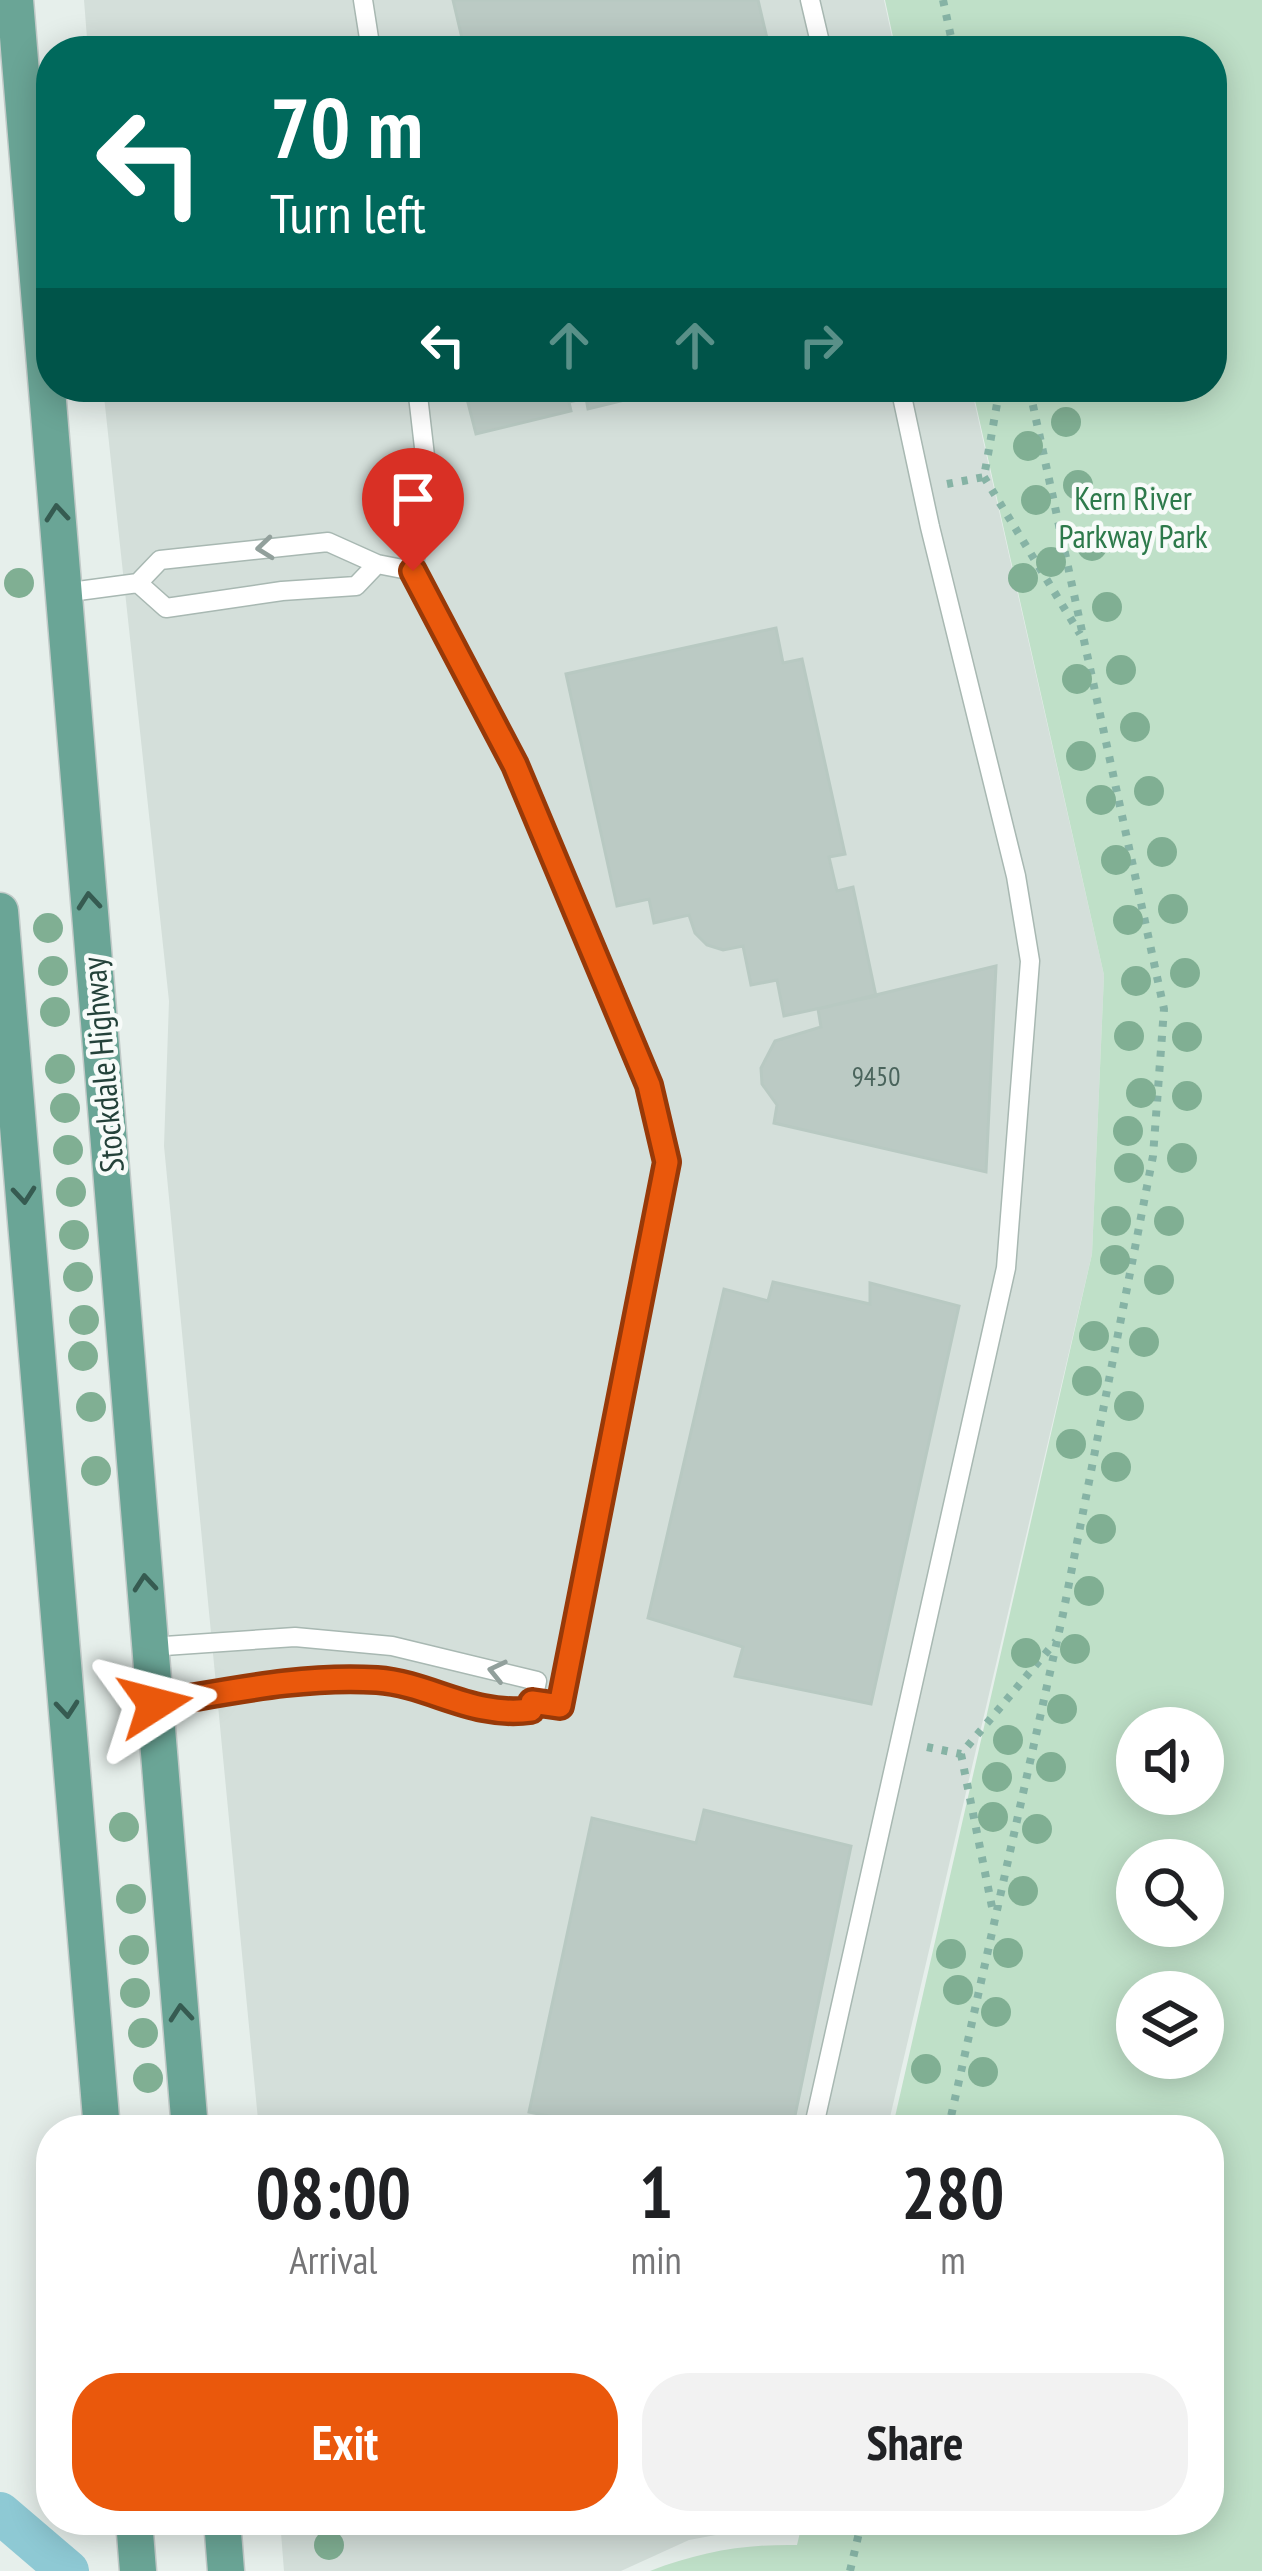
<!DOCTYPE html>
<html lang="en">
<head>
<meta charset="utf-8">
<style>
	body { margin:0; font-family:"PT Sans Narrow",sans-serif; background:#f2f2f2; color:#202124; height:100vh; display:flex; flex-direction:column; font-size:45px; white-space:nowrap }
	* { box-sizing:border-box; margin:0 }
	p { font-size:39px; color:#757577 }
	.icon { flex:none; width:66px; height:66px; fill:none; stroke:currentColor; stroke-width:2; stroke-linecap:round; stroke-linejoin:round }
	.map { position:relative; flex:1; overflow:hidden }
	.sheet { position:absolute; left:36px; top:2115px; width:1188px; height:420px; display:flex; flex-direction:column; background:#fff; border-radius:48px; box-shadow:0 6px 30px #0003 }
	.sheet>* { flex:none }
	.hud { position:absolute; left:36px; top:36px; width:1191px; height:366px; border-radius:48px; box-shadow:0 6px 30px #0003; background:#00695c; color:#fff; overflow:hidden }
	.controls { position:absolute; left:1116px; top:1707px; display:grid; gap:24px }
	.controls a { display:grid; place-items:center; width:108px; height:108px; border-radius:50%; background:#fff; box-shadow:0 6px 30px #0003; font-size:60px }
	.pin { position:absolute; display:grid; place-items:center; width:102px; height:102px; color:#fff; margin:-123px -51px; border-radius:50% 50% 50% 0; rotate:-45deg; box-shadow:0 0 12px #0007 }
	.pin .icon { rotate:45deg }
	.me { position:absolute; width:132px; margin:-66px; rotate:81deg; stroke-linejoin:round; filter:drop-shadow(0 0 9px #0008) }
	.turn { display:flex; align-items:center; gap:42px; height:252px; padding:0 36px; font-size:54px }
	.turn .icon { width:156px; height:156px; stroke-width:2.5 }
	.turn b { display:block; font-size:84px; line-height:102px }
	.lanes { display:flex; align-items:center; height:114px; padding:0 36px; background:#0003; justify-content:center; gap:60px; direction:ltr }
	.lanes .off { opacity:.35 }
	.eta { display:flex; justify-content:space-evenly; align-items:center; height:204px; text-align:center }
	.eta b { font-size:72px; font-weight:700; line-height:84px }
	.primary-button { display:flex; gap:24px; margin-top:auto; padding:24px 36px }
	.primary-button a { flex:1; height:138px; border-radius:48px; background:#ea580c; color:#fff; font-size:48px; font-weight:700; line-height:138px; text-align:center }
	.primary-button a+a { background:#f2f2f2; color:#202124 }
	.map>svg:first-child { display:block }
</style>
</head>
<body>
<div class="map">
<svg width="1262" height="2571" viewBox="0 0 1262 2571">
	<rect width="100%" height="100%" fill="#e6efeb"/>
	<path fill="#d4dfda" d="M84 0H884L895 51H88Z
		M103 387H971L1104 975 1092 1254 887 2130H259L164 1146 169 1001Z
		M280 2520H796L689 2540 621 2571H284Z"/>
	<path fill="#bfe0c8" fill-rule="evenodd" d="M885 0H1262V2571H650C700 2552 744 2544 797 2545L803 2520H1209V2130H892L1092 1254 1104 975 972 387H1212V51H896ZM1137 1728H1203V1794H1137ZM1137 1860H1203V1926H1137ZM1137 1992H1203V2058H1137Z"/>
	<g fill="none" stroke-linecap="round" stroke-linejoin="round">
		<path stroke="#8ec9d4" stroke-width="42" d="M0 2513 68 2571"/>
	</g>
	<path fill="#bbcac4" stroke="#b8c9c2" stroke-width="3" d="M453 0H758L770 51H465Z
		M469 387H648L649 394 588 409 586 398 569 402 571 411 476 434 465 391Z
		M776 628 783 663 802 659 845 854 829 857 837 891 853 887 876 996 784 1016 777 980 751 985 743 946 723 950 707 945 695 933 689 915 654 923 649 899 617 906 566 674Z
		M996 966 986 1172 774 1123 777 1105 762 1084 761 1068 775 1041 821 1027 818 1009Z
		M773 1282 870 1304V1283L959 1306 871 1704 735 1676 743 1647 648 1618 724 1289 768 1301Z
		M704 1810 851 1846 792 2130H593L594 2125 529 2112 592 1818 696 1843Z"/>
	<g fill="none" stroke-linecap="round" stroke-linejoin="round">
		<g stroke="#a8b8b2" stroke-width="21">
			<path id="lane" d="M363 0 371 51
				M810 0 822 51
				M377 564 356 586 282 591 166 608 138 583 160 560 328 542 377 564 413 571 515 765 649 1085 667 1162 560 1706 532 1702
				M413 571 428 482 417 387
				M63 593 138 583
				M150 1647 295 1637 392 1646 537 1681 531 1710C472 1718 431 1684 377 1680 303 1675 228 1692 155 1704
				M813 2130 1006 1268 1030 961 1016 876 930 527 900 387"/>
		</g>
		<g stroke="#c2cac8" stroke-width="39">
			<path id="primary" d="M15 0 190 2130
				M0 911 102 2130
				M134 2520 138 2571
				M222 2520 226 2571"/>
		</g>
		<path stroke="#86b3a5" stroke-width="8" stroke-dasharray="6 9" stroke-linecap="butt" d="M943 0 954 51
			M984 477 1080 634
			M947 484 984 477 1000 387
			M927 1747 961 1754 1056 1641
			M961 1754 993 1912
			M948 2130 1063 1614 1153 1156 1164 1009 1029 387
			M850 2571 862 2520"/>
		<use href="#lane" stroke="#fff" stroke-width="18"/>
		<use href="#primary" stroke="#6aa596" stroke-width="36"/>
	</g>
	<g fill="#80af93">
		<circle cx="1066" cy="422" r="15"/>
		<circle cx="1028" cy="446" r="15"/>
		<circle cx="1078" cy="485" r="15"/>
		<circle cx="1036" cy="500" r="15"/>
		<circle cx="1092" cy="546" r="15"/>
		<circle cx="1051" cy="562" r="15"/>
		<circle cx="1023" cy="578" r="15"/>
		<circle cx="19" cy="583" r="15"/>
		<circle cx="1107" cy="607" r="15"/>
		<circle cx="1121" cy="670" r="15"/>
		<circle cx="1077" cy="679" r="15"/>
		<circle cx="1135" cy="727" r="15"/>
		<circle cx="1081" cy="756" r="15"/>
		<circle cx="1149" cy="791" r="15"/>
		<circle cx="1101" cy="800" r="15"/>
		<circle cx="1162" cy="852" r="15"/>
		<circle cx="1116" cy="860" r="15"/>
		<circle cx="1173" cy="909" r="15"/>
		<circle cx="1128" cy="920" r="15"/>
		<circle cx="48" cy="928" r="15"/>
		<circle cx="53" cy="971" r="15"/>
		<circle cx="1185" cy="973" r="15"/>
		<circle cx="1136" cy="981" r="15"/>
		<circle cx="55" cy="1012" r="15"/>
		<circle cx="1129" cy="1036" r="15"/>
		<circle cx="1187" cy="1037" r="15"/>
		<circle cx="60" cy="1069" r="15"/>
		<circle cx="1141" cy="1093" r="15"/>
		<circle cx="1187" cy="1096" r="15"/>
		<circle cx="65" cy="1108" r="15"/>
		<circle cx="1128" cy="1131" r="15"/>
		<circle cx="68" cy="1150" r="15"/>
		<circle cx="1182" cy="1158" r="15"/>
		<circle cx="1129" cy="1168" r="15"/>
		<circle cx="71" cy="1192" r="15"/>
		<circle cx="1116" cy="1221" r="15"/>
		<circle cx="1169" cy="1221" r="15"/>
		<circle cx="74" cy="1235" r="15"/>
		<circle cx="1115" cy="1260" r="15"/>
		<circle cx="78" cy="1277" r="15"/>
		<circle cx="1159" cy="1280" r="15"/>
		<circle cx="84" cy="1320" r="15"/>
		<circle cx="1094" cy="1336" r="15"/>
		<circle cx="1144" cy="1342" r="15"/>
		<circle cx="83" cy="1356" r="15"/>
		<circle cx="1087" cy="1381" r="15"/>
		<circle cx="1129" cy="1406" r="15"/>
		<circle cx="91" cy="1407" r="15"/>
		<circle cx="1071" cy="1444" r="15"/>
		<circle cx="1116" cy="1467" r="15"/>
		<circle cx="96" cy="1471" r="15"/>
		<circle cx="1101" cy="1529" r="15"/>
		<circle cx="1089" cy="1591" r="15"/>
		<circle cx="1075" cy="1649" r="15"/>
		<circle cx="1026" cy="1653" r="15"/>
		<circle cx="1062" cy="1709" r="15"/>
		<circle cx="1008" cy="1740" r="15"/>
		<circle cx="1051" cy="1767" r="15"/>
		<circle cx="997" cy="1777" r="15"/>
		<circle cx="993" cy="1817" r="15"/>
		<circle cx="124" cy="1827" r="15"/>
		<circle cx="1037" cy="1829" r="15"/>
		<circle cx="1023" cy="1891" r="15"/>
		<circle cx="131" cy="1899" r="15"/>
		<circle cx="134" cy="1950" r="15"/>
		<circle cx="1008" cy="1953" r="15"/>
		<circle cx="951" cy="1954" r="15"/>
		<circle cx="958" cy="1990" r="15"/>
		<circle cx="135" cy="1993" r="15"/>
		<circle cx="996" cy="2012" r="15"/>
		<circle cx="143" cy="2033" r="15"/>
		<circle cx="926" cy="2069" r="15"/>
		<circle cx="983" cy="2072" r="15"/>
		<circle cx="148" cy="2078" r="15"/>
		<circle cx="329" cy="2545" r="15"/>
	</g>
	<defs><path id="oneway-chevron" d="M-2-3.5L2.5 0L-2 3.5" fill="none" stroke-width="1.6" stroke-linecap="round" stroke-linejoin="round" transform="scale(3)"/></defs>
	<g stroke="#365b51">
		<use href="#oneway-chevron" transform="translate(57 513) rotate(-95)"/>
		<use href="#oneway-chevron" transform="translate(89 901) rotate(-95)"/>
		<use href="#oneway-chevron" transform="translate(24 1195) rotate(85)"/>
		<use href="#oneway-chevron" transform="translate(145 1583) rotate(-95)"/>
		<use href="#oneway-chevron" transform="translate(67 1709) rotate(85)"/>
		<use href="#oneway-chevron" transform="translate(181 2013) rotate(-95)"/>
	</g>
	<g stroke="#92a09c">
		<use href="#oneway-chevron" transform="translate(265 548) rotate(174)"/>
		<use href="#oneway-chevron" transform="translate(497 1671) rotate(-167)"/>
	</g>
	<g fill="none" stroke-linecap="round" stroke-linejoin="round">
		<g stroke="#983908" stroke-width="30">
			<path id="route" d="M155 1704C228 1692 303 1675 377 1680 431 1684 472 1718 531 1710L532 1702 560 1706 667 1162 649 1085 515 765 413 571"/>
		</g>
		<use href="#route" stroke="#ea580c" stroke-width="21"/>
	</g>
	<g text-anchor="middle" dominant-baseline="central" stroke-width="9" stroke-linejoin="round" paint-order="stroke">
		<g font-size="27" fill="#4a645c">
			<text x="876" y="1076">9450</text>
		</g>
		<g font-size="33" fill="#2d7a4b" stroke="#f7fbf9">
			<text x="1133" y="497">Kern River<tspan x="1133" dy="38">Parkway Park</tspan></text>
		</g>
		<g font-size="33" fill="#24423a" stroke="#f7fbf9">
			<text transform="translate(102 1065) rotate(-95)">Stockdale Highway</text>
		</g>
	</g>
</svg>
<div class="controls">
<a><svg class="icon" aria-label="sound" viewBox="0 0 24 24"><path d="M4 9h4l5-4v14l-5-4H4zM17 9q2 3 0 6"/></svg></a>
<a><svg class="icon" aria-label="search" viewBox="0 0 24 24"><circle cx="10" cy="10" r="6"/><path d="M15 15l6 6"/></svg></a>
<a><svg class="icon" aria-label="layers" viewBox="0 0 24 24"><path d="M12 4l9 5-9 5-9-5zM3 14l9 5 9-5"/></svg></a>
</div>
<div class="pin" style="left:413px;top:571px;background:#d93025"><svg class="icon" aria-label="arrive" viewBox="0 0 24 24"><path d="M6 21V4h12l-3 4 3 4H6"/></svg></div>
<svg class="me" style="left:155px;top:1704px" viewBox="-20 -20 40 40"><path d="M0-17L14 15 0 8-14 15z" fill="#ea580c" stroke="#fff" stroke-width="4"/></svg>
<div class="hud">
<div class="turn"><svg class="icon" aria-label="left" viewBox="0 0 24 24"><path d="M17 20v-9H6M10 6l-5 5 5 5"/></svg><div><b>70 m</b>Turn left</div></div>
<div class="lanes"><svg class="icon" aria-label="left" viewBox="0 0 24 24"><path d="M17 20v-9H6M10 6l-5 5 5 5"/></svg><svg class="icon off" aria-label="ahead" viewBox="0 0 24 24"><path d="M12 20V5M6 11l6-6 6 6"/></svg><svg class="icon off" aria-label="ahead" viewBox="0 0 24 24"><path d="M12 20V5M6 11l6-6 6 6"/></svg><svg class="icon off" aria-label="right" viewBox="0 0 24 24"><path d="M7 20v-9h11M14 6l5 5-5 5"/></svg></div>
</div>
<section class="sheet">
<div class="eta">
<div><b>08:00</b><p>Arrival</p></div>
<div><b>1</b><p>min</p></div>
<div><b>280</b><p>m</p></div>
</div>
<div class="primary-button"><a>Exit</a><a>Share</a></div>
</section>
</div>
</body>
</html>
